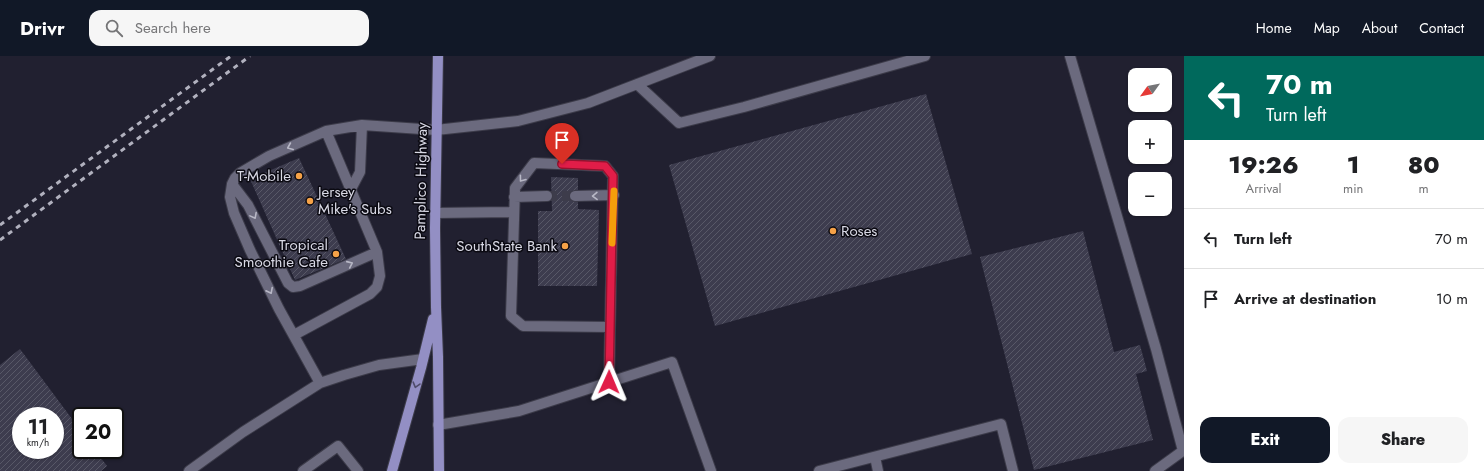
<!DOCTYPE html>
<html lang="en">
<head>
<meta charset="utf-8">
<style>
	body { margin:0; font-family:Jost,sans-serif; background:#f6f6f6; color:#202124; height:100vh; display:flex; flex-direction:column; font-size:15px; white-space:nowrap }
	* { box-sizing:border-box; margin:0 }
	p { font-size:13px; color:#757577 }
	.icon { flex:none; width:22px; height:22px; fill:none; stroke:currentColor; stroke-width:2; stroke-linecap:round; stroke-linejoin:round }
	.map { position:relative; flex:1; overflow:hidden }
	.sheet { display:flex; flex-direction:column; background:#fff; width:300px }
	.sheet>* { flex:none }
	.top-card { background:#00695c; color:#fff; overflow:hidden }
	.needle { width:26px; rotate:237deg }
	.fabs { position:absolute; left:1128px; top:12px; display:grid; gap:8px }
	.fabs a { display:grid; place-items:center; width:44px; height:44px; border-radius:8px; background:#fff; box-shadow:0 1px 3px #0004; font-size:20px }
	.speed { position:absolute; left:12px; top:351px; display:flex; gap:8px; font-size:20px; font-weight:700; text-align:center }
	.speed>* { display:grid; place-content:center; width:52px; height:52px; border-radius:50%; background:#fff; box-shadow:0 1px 3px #0004; line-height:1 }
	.speed small { font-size:10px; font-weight:400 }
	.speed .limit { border:2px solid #111; border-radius:6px; background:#fff; color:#111 }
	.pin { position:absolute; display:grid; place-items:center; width:34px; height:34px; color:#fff; margin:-41px -17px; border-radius:50% 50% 50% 0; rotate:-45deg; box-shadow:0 0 4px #0007 }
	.pin .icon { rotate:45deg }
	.me { position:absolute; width:44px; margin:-22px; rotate:1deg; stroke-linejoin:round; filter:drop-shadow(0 0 3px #0008) }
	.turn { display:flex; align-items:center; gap:14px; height:84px; padding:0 16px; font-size:18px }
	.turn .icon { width:52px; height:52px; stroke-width:2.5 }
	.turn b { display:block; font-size:28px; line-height:34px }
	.eta { display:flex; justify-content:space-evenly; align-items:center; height:68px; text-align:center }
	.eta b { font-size:24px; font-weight:800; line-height:28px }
	.button { display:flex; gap:8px; margin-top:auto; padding:8px 16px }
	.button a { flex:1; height:46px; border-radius:12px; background:#111827; color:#fff; font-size:16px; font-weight:800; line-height:46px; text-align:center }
	.button a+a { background:#f6f6f6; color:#202124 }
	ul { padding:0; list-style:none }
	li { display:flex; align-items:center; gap:12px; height:60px; padding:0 16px; border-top:1px solid #e0e0e0 }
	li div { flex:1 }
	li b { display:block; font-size:15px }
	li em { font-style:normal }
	header { display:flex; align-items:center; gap:24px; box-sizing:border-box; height:56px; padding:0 20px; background:#111827; color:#fff }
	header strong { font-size:19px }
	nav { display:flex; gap:22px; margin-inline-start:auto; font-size:14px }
	.search { width:280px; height:36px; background:#f6f6f6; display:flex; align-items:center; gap:10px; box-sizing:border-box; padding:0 14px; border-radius:12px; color:#757577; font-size:15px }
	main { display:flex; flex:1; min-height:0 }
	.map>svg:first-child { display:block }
</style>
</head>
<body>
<header>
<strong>Drivr</strong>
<div class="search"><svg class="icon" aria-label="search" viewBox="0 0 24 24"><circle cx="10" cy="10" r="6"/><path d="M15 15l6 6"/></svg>Search here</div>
<nav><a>Home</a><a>Map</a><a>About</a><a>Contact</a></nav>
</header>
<main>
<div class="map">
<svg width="1184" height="415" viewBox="0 0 1184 415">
	<defs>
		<pattern id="building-hatch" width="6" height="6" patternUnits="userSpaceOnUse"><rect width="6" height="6" fill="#3d3c4e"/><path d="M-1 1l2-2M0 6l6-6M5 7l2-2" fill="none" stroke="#585867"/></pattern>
	</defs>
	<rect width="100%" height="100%" fill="#212030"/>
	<path fill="url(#building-hatch)" fill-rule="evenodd" d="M926 38 972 198 715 270 669 109Z
		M299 102 346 203 295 224 250 123Z
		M551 121 578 122V153L599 154 597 230H538V155H552Z
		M1083 175 1114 296 1140 289 1147 315 1136 318 1153 384 1034 414 980 201Z
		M20 293 81 375V394H95L107 410 101 415H0V309ZM21 360H55V394H21Z"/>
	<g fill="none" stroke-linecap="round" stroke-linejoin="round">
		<path stroke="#3d3c4b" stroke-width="10" stroke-dasharray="10 5" stroke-linecap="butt" d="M547 140H575"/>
		<g stroke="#3c3b49" stroke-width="12">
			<path id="minor" d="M1070 0 1156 293 1183 395
				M637 28 679 67 744 51 925 0
				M232 128 248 149 288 227 293 231 300 230 377 196
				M351 133 360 116 362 69
				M575 140 614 139
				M514 141 547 140
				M435 157 514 156
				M294 279 370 238 377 231 380 220 377 196 326 75
				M609 326 613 120 605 110 534 107 515 132 511 260 523 270 610 271
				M320 327 279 253 250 194 234 157 230 141 232 128 235 122 240 117 269 100 326 75 362 69 436 74 518 65 588 47 710 0
				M438 369 519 355 672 306 711 415
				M875 401 878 415
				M189 415 243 376 320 327 344 319 379 309 423 303
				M303 415 338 390 358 415
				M819 415 1001 368 1013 415
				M1155 415 1184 394"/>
		</g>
		<g stroke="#3c3b49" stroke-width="12">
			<path id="major" d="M438 0 435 172 436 251 438 301 439 415
				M392 415 421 312 433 263"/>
		</g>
		<use href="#minor" stroke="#6b6a7e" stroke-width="10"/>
		<use href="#major" stroke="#938fc4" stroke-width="10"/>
		<path stroke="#b1b1be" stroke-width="3" stroke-dasharray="5 5" stroke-linecap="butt" d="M0 169 231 0
			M0 184 250 0"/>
	</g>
	<defs><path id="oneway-chevron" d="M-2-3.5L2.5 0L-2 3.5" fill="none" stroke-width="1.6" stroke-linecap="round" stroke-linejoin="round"/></defs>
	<g stroke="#b8b8c6">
		<use href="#oneway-chevron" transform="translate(290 91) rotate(157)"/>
		<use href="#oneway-chevron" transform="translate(522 123) rotate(127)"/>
		<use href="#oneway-chevron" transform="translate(595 140) rotate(179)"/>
		<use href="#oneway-chevron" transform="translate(254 160) rotate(62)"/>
		<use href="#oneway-chevron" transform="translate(350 208) rotate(-24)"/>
		<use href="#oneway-chevron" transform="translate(270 235) rotate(63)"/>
	</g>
	<use stroke="#4f4c6b" href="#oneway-chevron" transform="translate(416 329) rotate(106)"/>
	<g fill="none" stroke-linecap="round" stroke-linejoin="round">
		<g stroke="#92132f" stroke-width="10">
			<path id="route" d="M562 108 605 110 613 120 609 326"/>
		</g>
		<use href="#route" stroke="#e11d48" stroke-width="7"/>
		<path stroke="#f59e0b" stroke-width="7" d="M612 187 614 135"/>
	</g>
	<g fill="#f6a247" stroke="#0b0a12" stroke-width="1.5">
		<circle cx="299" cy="120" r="4"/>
		<circle cx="310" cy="145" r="4"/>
		<circle cx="833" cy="175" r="4"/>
		<circle cx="565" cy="190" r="4"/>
		<circle cx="336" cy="198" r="4"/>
	</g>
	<g text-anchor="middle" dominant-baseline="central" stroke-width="3" stroke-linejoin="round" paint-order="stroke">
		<g font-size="15" fill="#d9d9e5" stroke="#0b0a12" text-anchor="end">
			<text x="291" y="120">T-Mobile</text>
			<text x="318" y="136" text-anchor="start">Jersey<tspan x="318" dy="17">Mike's Subs</tspan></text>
			<text x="841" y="175" text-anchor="start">Roses</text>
			<text x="328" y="189">Tropical<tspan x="328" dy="17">Smoothie Cafe</tspan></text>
			<text x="557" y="190">SouthState Bank</text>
		</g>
		<g font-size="15" fill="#d9d9e5" stroke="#0b0a12">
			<text transform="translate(421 125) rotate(-89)">Pamplico Highway</text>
		</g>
	</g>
</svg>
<div class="fabs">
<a><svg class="needle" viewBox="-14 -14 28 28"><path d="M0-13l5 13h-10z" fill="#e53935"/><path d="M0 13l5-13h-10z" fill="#757577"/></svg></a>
<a>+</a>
<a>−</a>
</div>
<div class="speed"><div>11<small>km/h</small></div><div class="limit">20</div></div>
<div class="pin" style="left:562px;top:108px;background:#d93025"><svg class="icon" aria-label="arrive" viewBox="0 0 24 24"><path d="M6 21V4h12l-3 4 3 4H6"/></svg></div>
<svg class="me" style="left:609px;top:326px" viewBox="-20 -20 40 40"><path d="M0-17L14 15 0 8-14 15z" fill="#e11d48" stroke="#fff" stroke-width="4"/></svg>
</div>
<section class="sheet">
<div class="top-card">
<div class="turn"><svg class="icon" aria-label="left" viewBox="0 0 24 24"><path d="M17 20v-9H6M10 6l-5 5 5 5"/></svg><div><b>70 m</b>Turn left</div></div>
</div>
<div class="eta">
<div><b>19:26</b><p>Arrival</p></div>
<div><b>1</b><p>min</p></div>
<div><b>80</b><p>m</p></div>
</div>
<ul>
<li><svg class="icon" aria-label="left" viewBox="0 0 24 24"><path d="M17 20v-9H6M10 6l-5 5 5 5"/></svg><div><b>Turn left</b></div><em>70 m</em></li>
<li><svg class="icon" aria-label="arrive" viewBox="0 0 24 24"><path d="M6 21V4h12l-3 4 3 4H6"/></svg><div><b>Arrive at destination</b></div><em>10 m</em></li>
</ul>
<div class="button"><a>Exit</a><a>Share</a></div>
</section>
</main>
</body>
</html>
